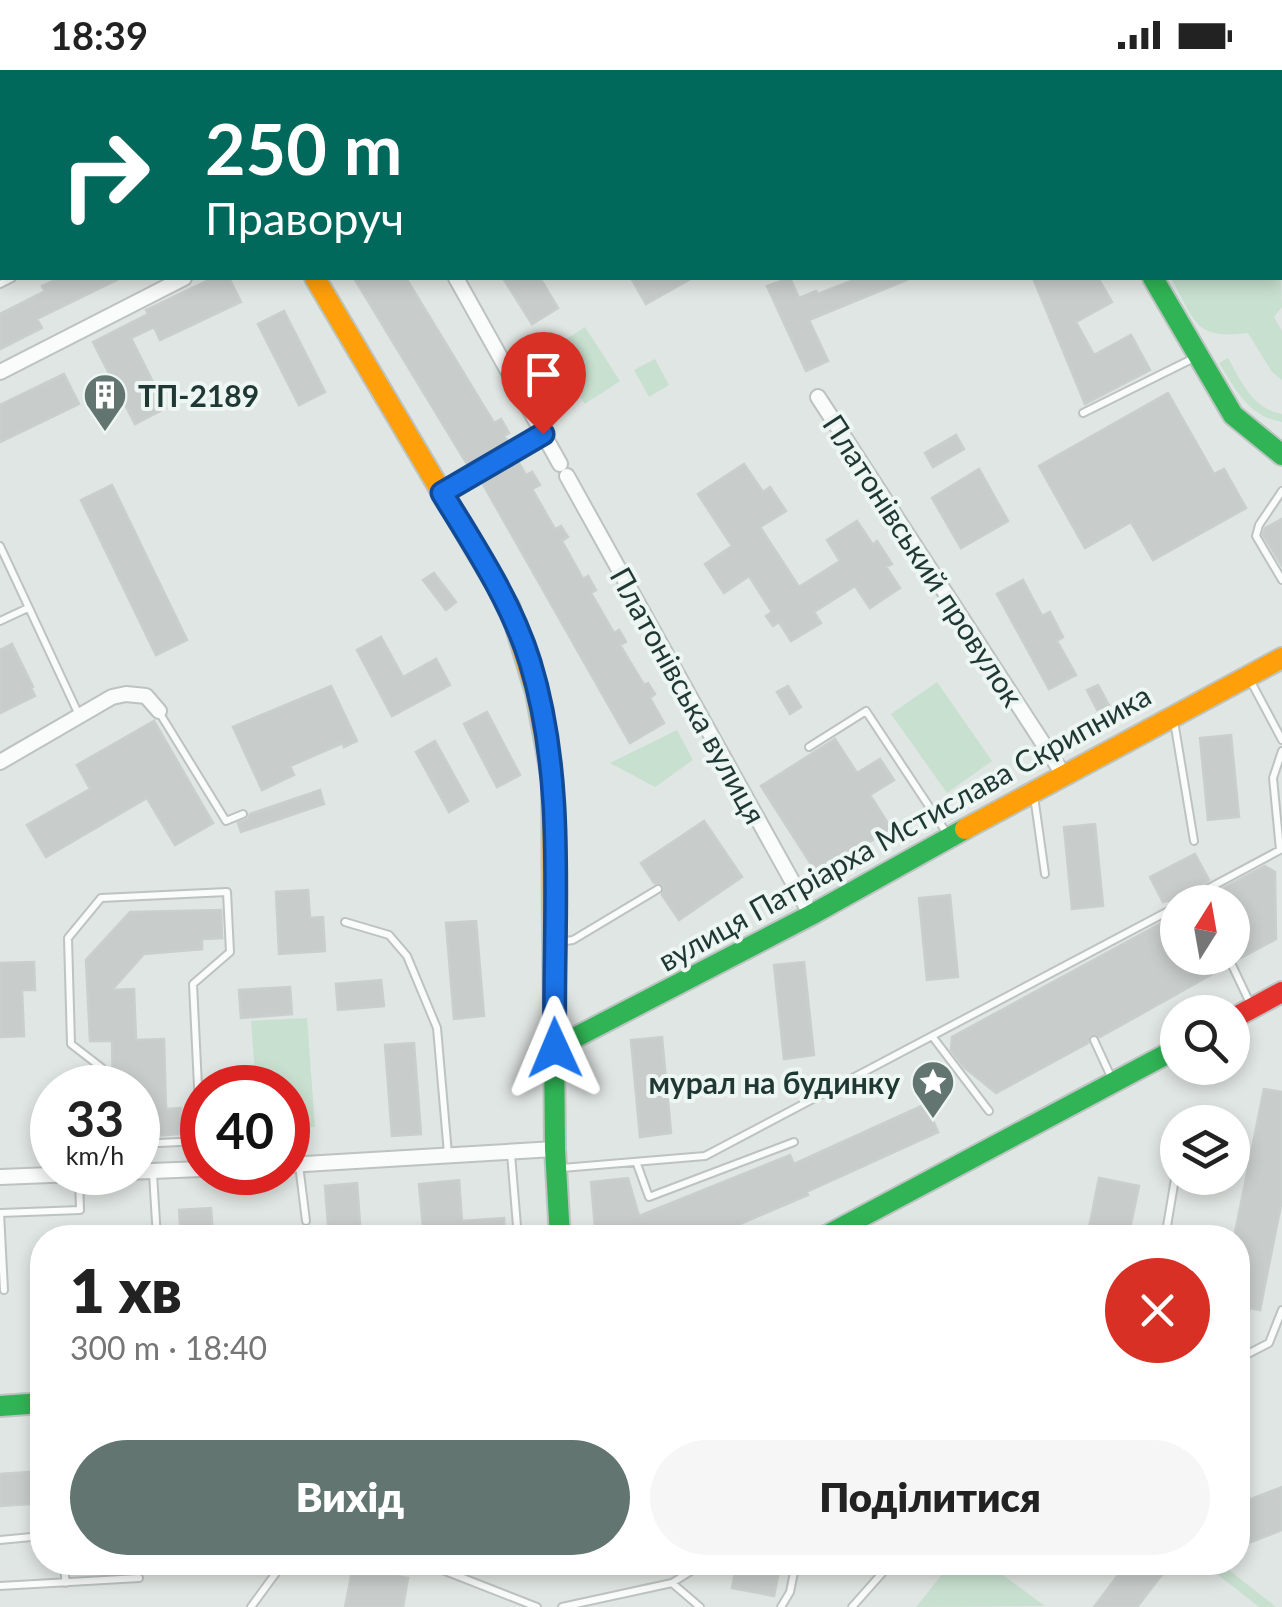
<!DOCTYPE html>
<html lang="uk">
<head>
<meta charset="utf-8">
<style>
	body { margin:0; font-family:Lato,sans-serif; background:#f6f6f6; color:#222; height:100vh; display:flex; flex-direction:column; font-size:38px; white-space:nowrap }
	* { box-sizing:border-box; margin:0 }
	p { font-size:32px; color:#767676 }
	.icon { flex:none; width:55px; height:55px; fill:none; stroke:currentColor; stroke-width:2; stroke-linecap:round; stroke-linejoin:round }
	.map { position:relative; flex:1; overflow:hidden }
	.sheet { position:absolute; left:30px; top:1155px; width:1220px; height:350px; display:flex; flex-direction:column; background:#fff; border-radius:40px; box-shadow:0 5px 15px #0003 }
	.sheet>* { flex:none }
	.top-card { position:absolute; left:0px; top:0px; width:1282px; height:210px; box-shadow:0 5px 15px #0003; background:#00695c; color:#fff; overflow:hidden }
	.needle { width:65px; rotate:11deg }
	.buttons { position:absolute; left:1160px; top:815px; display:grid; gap:20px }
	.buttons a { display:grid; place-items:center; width:90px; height:90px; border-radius:50%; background:#fff; box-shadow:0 5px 15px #0003; font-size:50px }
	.speed { position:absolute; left:30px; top:995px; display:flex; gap:20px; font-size:50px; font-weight:700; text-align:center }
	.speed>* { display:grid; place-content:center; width:130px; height:130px; border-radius:50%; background:#fff; box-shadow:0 5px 15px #0003; line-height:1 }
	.speed small { font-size:25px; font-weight:400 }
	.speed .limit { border:15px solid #d22; background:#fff; color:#111 }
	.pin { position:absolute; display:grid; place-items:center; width:85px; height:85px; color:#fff; margin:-102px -42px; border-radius:50% 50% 50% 0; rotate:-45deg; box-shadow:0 0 10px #0007 }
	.pin .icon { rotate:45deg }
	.me { position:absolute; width:110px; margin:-55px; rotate:359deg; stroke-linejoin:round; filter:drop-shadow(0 0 8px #0008) }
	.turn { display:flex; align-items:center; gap:35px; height:210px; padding:0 40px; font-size:45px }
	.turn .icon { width:130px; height:130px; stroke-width:2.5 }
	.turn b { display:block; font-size:70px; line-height:85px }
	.round { display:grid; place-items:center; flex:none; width:105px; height:105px; border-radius:52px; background:#f6f6f6 }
	.headline { display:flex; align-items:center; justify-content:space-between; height:170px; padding:0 40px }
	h1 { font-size:60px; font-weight:800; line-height:75px }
	.primary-button { display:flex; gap:20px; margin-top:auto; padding:20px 40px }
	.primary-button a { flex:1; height:115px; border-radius:60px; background:#637571; color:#fff; font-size:40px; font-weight:800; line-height:115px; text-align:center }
	.primary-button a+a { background:#f6f6f6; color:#222 }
	.status { display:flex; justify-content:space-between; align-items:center; height:70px; padding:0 50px; background:#fff; direction:ltr }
	.status svg { height:28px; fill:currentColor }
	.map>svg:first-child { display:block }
</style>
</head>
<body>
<div class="status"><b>18:39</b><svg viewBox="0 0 49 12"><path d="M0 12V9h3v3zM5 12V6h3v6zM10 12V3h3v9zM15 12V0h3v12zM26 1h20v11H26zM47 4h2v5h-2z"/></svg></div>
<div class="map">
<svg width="1282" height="1537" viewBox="0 0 1282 1537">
	<rect width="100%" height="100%" fill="#e0e6e3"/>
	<path fill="#c8e0d0" d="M1280 169 1282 237 1274 247 1282 261V310L1272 302 1248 263C1193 270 1195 250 1171 208H1280Z
		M585 257 620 311 585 334 549 280Z
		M1228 288C1242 313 1252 338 1282 344V352C1248 346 1236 320 1219 293Z
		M655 289 669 315 649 327 634 300Z
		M937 612 992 691 947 723 891 644Z
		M677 660 693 690 655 717 610 693Z
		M307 948 315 1057 288 1059V1018L256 1017 251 951Z
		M952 1492 993 1493 996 1500 1045 1536 916 1537Z
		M1203 1493H1220L1276 1537H1259Z"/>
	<path fill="#c8cdcb" stroke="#c9cfcc" stroke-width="2.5" d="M60 208H121L37 249 42 258 0 279V244L45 221 42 216Z
		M213 208H229L241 232 160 270 154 257 131 268 166 338 135 354 93 272 148 244 146 240Z
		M354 208H406L494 353 501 349 509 363 504 366 510 375 470 399Z
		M503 208H540L558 238 532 254Z
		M631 208H692L646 234Z
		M790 208 799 228 816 221 818 224 859 208H911L809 250 828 291 806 301 767 216Z
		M1033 208H1098L1112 232 1076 252 1094 285 1131 265 1150 300 1085 334Z
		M284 241 325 322 299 335 258 254Z
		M64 304 79 334 0 372V335Z
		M1168 323 1214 404 1224 399 1246 438 1153 490 1131 452 1085 478 1039 396Z
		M956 365 964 379 933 397 925 383Z
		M516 388 526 405 532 402 540 415 532 419 555 459 561 456 568 467 562 471 583 509 588 506 596 520 591 523 614 563 619 560 622 565 626 572 620 575 644 615 648 613 655 624 650 628 664 653 630 673 480 409Z
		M744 394 763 422 770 417 786 441 760 457 799 517 840 491 827 470 857 451 873 475 877 471 892 494 886 497 900 518 870 538 855 516 814 542 821 553 791 571 779 552 773 556 766 546 772 542 749 506 724 523 705 494 732 476 698 424Z
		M979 399 1008 451 961 478 932 428Z
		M112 415 187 570 156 585 81 430Z
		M1282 449V496L1263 465 1265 458Z
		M434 503 456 532 446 540 423 510Z
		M1023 510 1042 546 1050 542 1063 567 1057 571 1076 605 1049 619 997 524Z
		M381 567 403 607 436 589 450 615 392 646 357 580Z
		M12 574 33 617 31 618 35 626 0 643V580Z
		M1098 615 1111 639 1100 645 1087 620Z
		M331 616 357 671 344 677 343 673 290 696 294 705 262 720 233 657Z
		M788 616 801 637 790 644 777 622Z
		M487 642 520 705 497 717 464 654Z
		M154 651 213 753 175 775 147 728 46 787 27 755 90 719 77 695Z
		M1231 665 1239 747 1208 750 1200 668Z
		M835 669 857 703 880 689 894 710 870 725 891 758 818 805 761 716Z
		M435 671 468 731 449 742 416 682Z
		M320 720 324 734 241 762 238 753 248 749 250 744Z
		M704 751 742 807 679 850 662 825 663 815 654 813 641 793Z
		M1095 754 1103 836 1072 839 1064 757Z
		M1195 784 1209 810 1177 829 1163 832 1150 807Z
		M1265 796 1275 802 1276 869 1237 890 1232 886V832H1197Z
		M308 820 310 848 323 847 325 881 279 884 276 822Z
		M950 825 958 907 927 910 919 828Z
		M221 840 222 868 202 869V879L144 884 112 920 134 919 136 970 164 969 166 1039 181 1038 180 1046 192 1045 193 1063 138 1067V1018H113L112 971H90L86 890 130 842Z
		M1178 844V888H1227L1225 897 1100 967 1090 964 1088 973 996 1023 964 997 951 980 952 967Z
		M476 851 484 946 454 949 446 853Z
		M34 892 35 920H22L24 966 0 967V893Z
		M804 892 814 985 784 989 774 895Z
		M381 910 384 936 338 940 336 914Z
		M290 917 292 944 241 948 239 920Z
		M662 967 671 1063 640 1067 631 970Z
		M414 973 421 1064 392 1066 385 975Z
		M1264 1019 1282 1022V1130L1260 1240 1238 1236V1168H1234Z
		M926 1034 938 1062 806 1122 808 1125 707 1168H596L591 1112 628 1108 639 1146 790 1085 794 1094Z
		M1099 1108 1139 1116 1128 1168H1087Z
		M459 1110 462 1151 504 1148 505 1168H424L419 1114Z
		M357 1113 361 1168H329L325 1116Z
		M211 1138 213 1168H181L179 1140Z
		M42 1401V1433L0 1436V1404Z
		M1282 1417V1460L1238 1477V1434Z
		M737 1492H781L774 1526 732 1518Z
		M1128 1492H1159L1167 1498 1137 1537H1094Z
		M353 1497 408 1508 403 1537H345Z"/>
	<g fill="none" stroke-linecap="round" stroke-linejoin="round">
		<g stroke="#bdc3c0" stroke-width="10">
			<path id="lane" d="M80 0 82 2
				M756 0 757 2
				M820 0 821 2
				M945 0 947 2
				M0 214 12 208
				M1083 343 1196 287
				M1282 421 1259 455 1256 466 1282 510
				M444 423 540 365
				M0 476 79 645
				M0 551 28 538
				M1249 608 1282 670
				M159 642 226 751 243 744
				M1174 651 1194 771
				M809 677 866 641 946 762
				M1034 726 1045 804
				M1183 832 1280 780 1273 708 1282 681
				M345 852 389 865 407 886 437 958 448 1084
				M559 872 573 870 658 819
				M1231 893 1250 933
				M932 966 989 1041
				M1094 970 1112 1009
				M102 1018V998L71 974 68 868 101 828 227 822 230 882 193 914 202 1098
				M138 1074 200 1071
				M511 1084 518 1168
				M637 1094 649 1127 794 1072
				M299 1095 306 1151
				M562 1098 705 1086 1178 836
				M153 1104 157 1168
				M0 1143 80 1140 79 1106
				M0 1143 4 1220
				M1165 1168 1178 1091
				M1238 1289 1269 1273 1282 1240
				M0 1470 42 1466
				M63 1492 66 1513
				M422 1492 537 1537
				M672 1513 700 1537
				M0 1516 139 1508
				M251 1537 284 1492
				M562 1537 672 1513 691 1501 693 1492
				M781 1537 790 1522 796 1492
				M852 1537 892 1492"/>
		</g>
		<g stroke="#bdc3c0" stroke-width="18">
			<path id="street" d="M589 2 592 0
				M456 208 560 394
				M0 302 184 208
				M818 327 1063 704
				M567 406 811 845
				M0 692 112 627 126 624 146 626 159 641
				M288 1095 555 1079
				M0 1107 202 1099"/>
		</g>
		<g stroke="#bcc4c1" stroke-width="24">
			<path id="fast" d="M1280 134 1282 137
				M1153 208 1233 345 1282 385
				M553 862 555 1079 560 1168
				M555 978 811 845 965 759
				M822 1168 1178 978
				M0 1336 42 1333"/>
		</g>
		<g stroke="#bcc4c1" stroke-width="24">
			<path id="slow" d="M1036 0 1038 2
				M1203 0 1205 2
				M315 208 510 538 536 623 552 710 553 862
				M965 759 1282 588"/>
		</g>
		<g stroke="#bcc4c1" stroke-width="24">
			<path id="jam" d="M200 0 201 2
				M1232 949 1282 922"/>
		</g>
		<use href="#lane" stroke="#fafbfb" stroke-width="6"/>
		<use href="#street" stroke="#fafbfb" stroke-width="14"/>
		<use href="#fast" stroke="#30b455" stroke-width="20"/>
		<use href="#slow" stroke="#ff9f0a" stroke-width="20"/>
		<use href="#jam" stroke="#e5322d" stroke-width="20"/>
	</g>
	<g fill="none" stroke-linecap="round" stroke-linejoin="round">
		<g stroke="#114b97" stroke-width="25">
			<path id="route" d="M543 364 442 423C475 477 511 531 530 592 568 715 552 851 555 978"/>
		</g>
		<use href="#route" stroke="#1a73e8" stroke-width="18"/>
	</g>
	<defs>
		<g id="building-pin" transform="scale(2.25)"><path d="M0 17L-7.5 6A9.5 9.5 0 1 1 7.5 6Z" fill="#637571" stroke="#edf6f2"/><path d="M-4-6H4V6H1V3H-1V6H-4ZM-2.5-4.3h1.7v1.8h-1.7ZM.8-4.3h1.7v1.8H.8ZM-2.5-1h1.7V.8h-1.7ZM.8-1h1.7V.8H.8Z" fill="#fff"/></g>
		<g id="sight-pin" transform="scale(2.25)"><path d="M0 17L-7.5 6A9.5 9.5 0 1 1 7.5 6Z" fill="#637571" stroke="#edf6f2"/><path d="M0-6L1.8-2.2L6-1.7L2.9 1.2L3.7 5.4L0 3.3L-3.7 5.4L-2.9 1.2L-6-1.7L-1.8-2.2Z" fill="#fff"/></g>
	</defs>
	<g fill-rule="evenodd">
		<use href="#building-pin" x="105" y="325"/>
		<use href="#sight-pin" x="933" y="1012"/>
	</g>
	<g text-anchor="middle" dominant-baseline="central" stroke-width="8" stroke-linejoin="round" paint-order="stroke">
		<g font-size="30" font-weight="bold" fill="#1f3833" stroke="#edf6f2" text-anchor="start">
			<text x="138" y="325">ТП-2189</text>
			<text x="900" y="1012" text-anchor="end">мурал на будинку</text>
		</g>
		<g font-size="30" fill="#1f3833" stroke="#edf6f2">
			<text transform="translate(924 490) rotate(57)">Платонівський провулок</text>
			<text transform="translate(689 625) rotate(61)">Платонівська вулиця</text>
			<text transform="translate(904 757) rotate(-29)">вулиця Патріарха Мстислава Скрипника</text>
		</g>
	</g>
</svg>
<div class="buttons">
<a><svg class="needle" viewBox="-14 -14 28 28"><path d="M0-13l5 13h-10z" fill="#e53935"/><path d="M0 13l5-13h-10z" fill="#767676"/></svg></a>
<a><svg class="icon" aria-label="search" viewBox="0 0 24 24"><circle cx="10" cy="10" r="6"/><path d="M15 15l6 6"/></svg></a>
<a><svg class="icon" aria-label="layers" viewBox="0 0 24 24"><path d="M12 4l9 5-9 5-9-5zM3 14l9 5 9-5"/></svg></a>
</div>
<div class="speed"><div>33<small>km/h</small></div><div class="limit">40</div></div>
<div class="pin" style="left:543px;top:364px;background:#d93025"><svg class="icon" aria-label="arrive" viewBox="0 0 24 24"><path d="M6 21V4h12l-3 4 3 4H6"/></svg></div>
<svg class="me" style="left:555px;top:978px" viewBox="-20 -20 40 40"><path d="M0-17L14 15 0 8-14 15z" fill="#1a73e8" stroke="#fff" stroke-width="4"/></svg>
<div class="top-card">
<div class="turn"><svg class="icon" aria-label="right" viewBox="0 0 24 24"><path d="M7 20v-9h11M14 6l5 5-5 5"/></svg><div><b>250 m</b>Праворуч</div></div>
</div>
<section class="sheet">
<div class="headline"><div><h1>1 хв</h1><p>300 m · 18:40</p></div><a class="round" style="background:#d93025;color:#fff"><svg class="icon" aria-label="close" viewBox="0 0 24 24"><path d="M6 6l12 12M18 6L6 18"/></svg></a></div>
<div class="primary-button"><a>Вихід</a><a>Поділитися</a></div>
</section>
</div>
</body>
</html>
